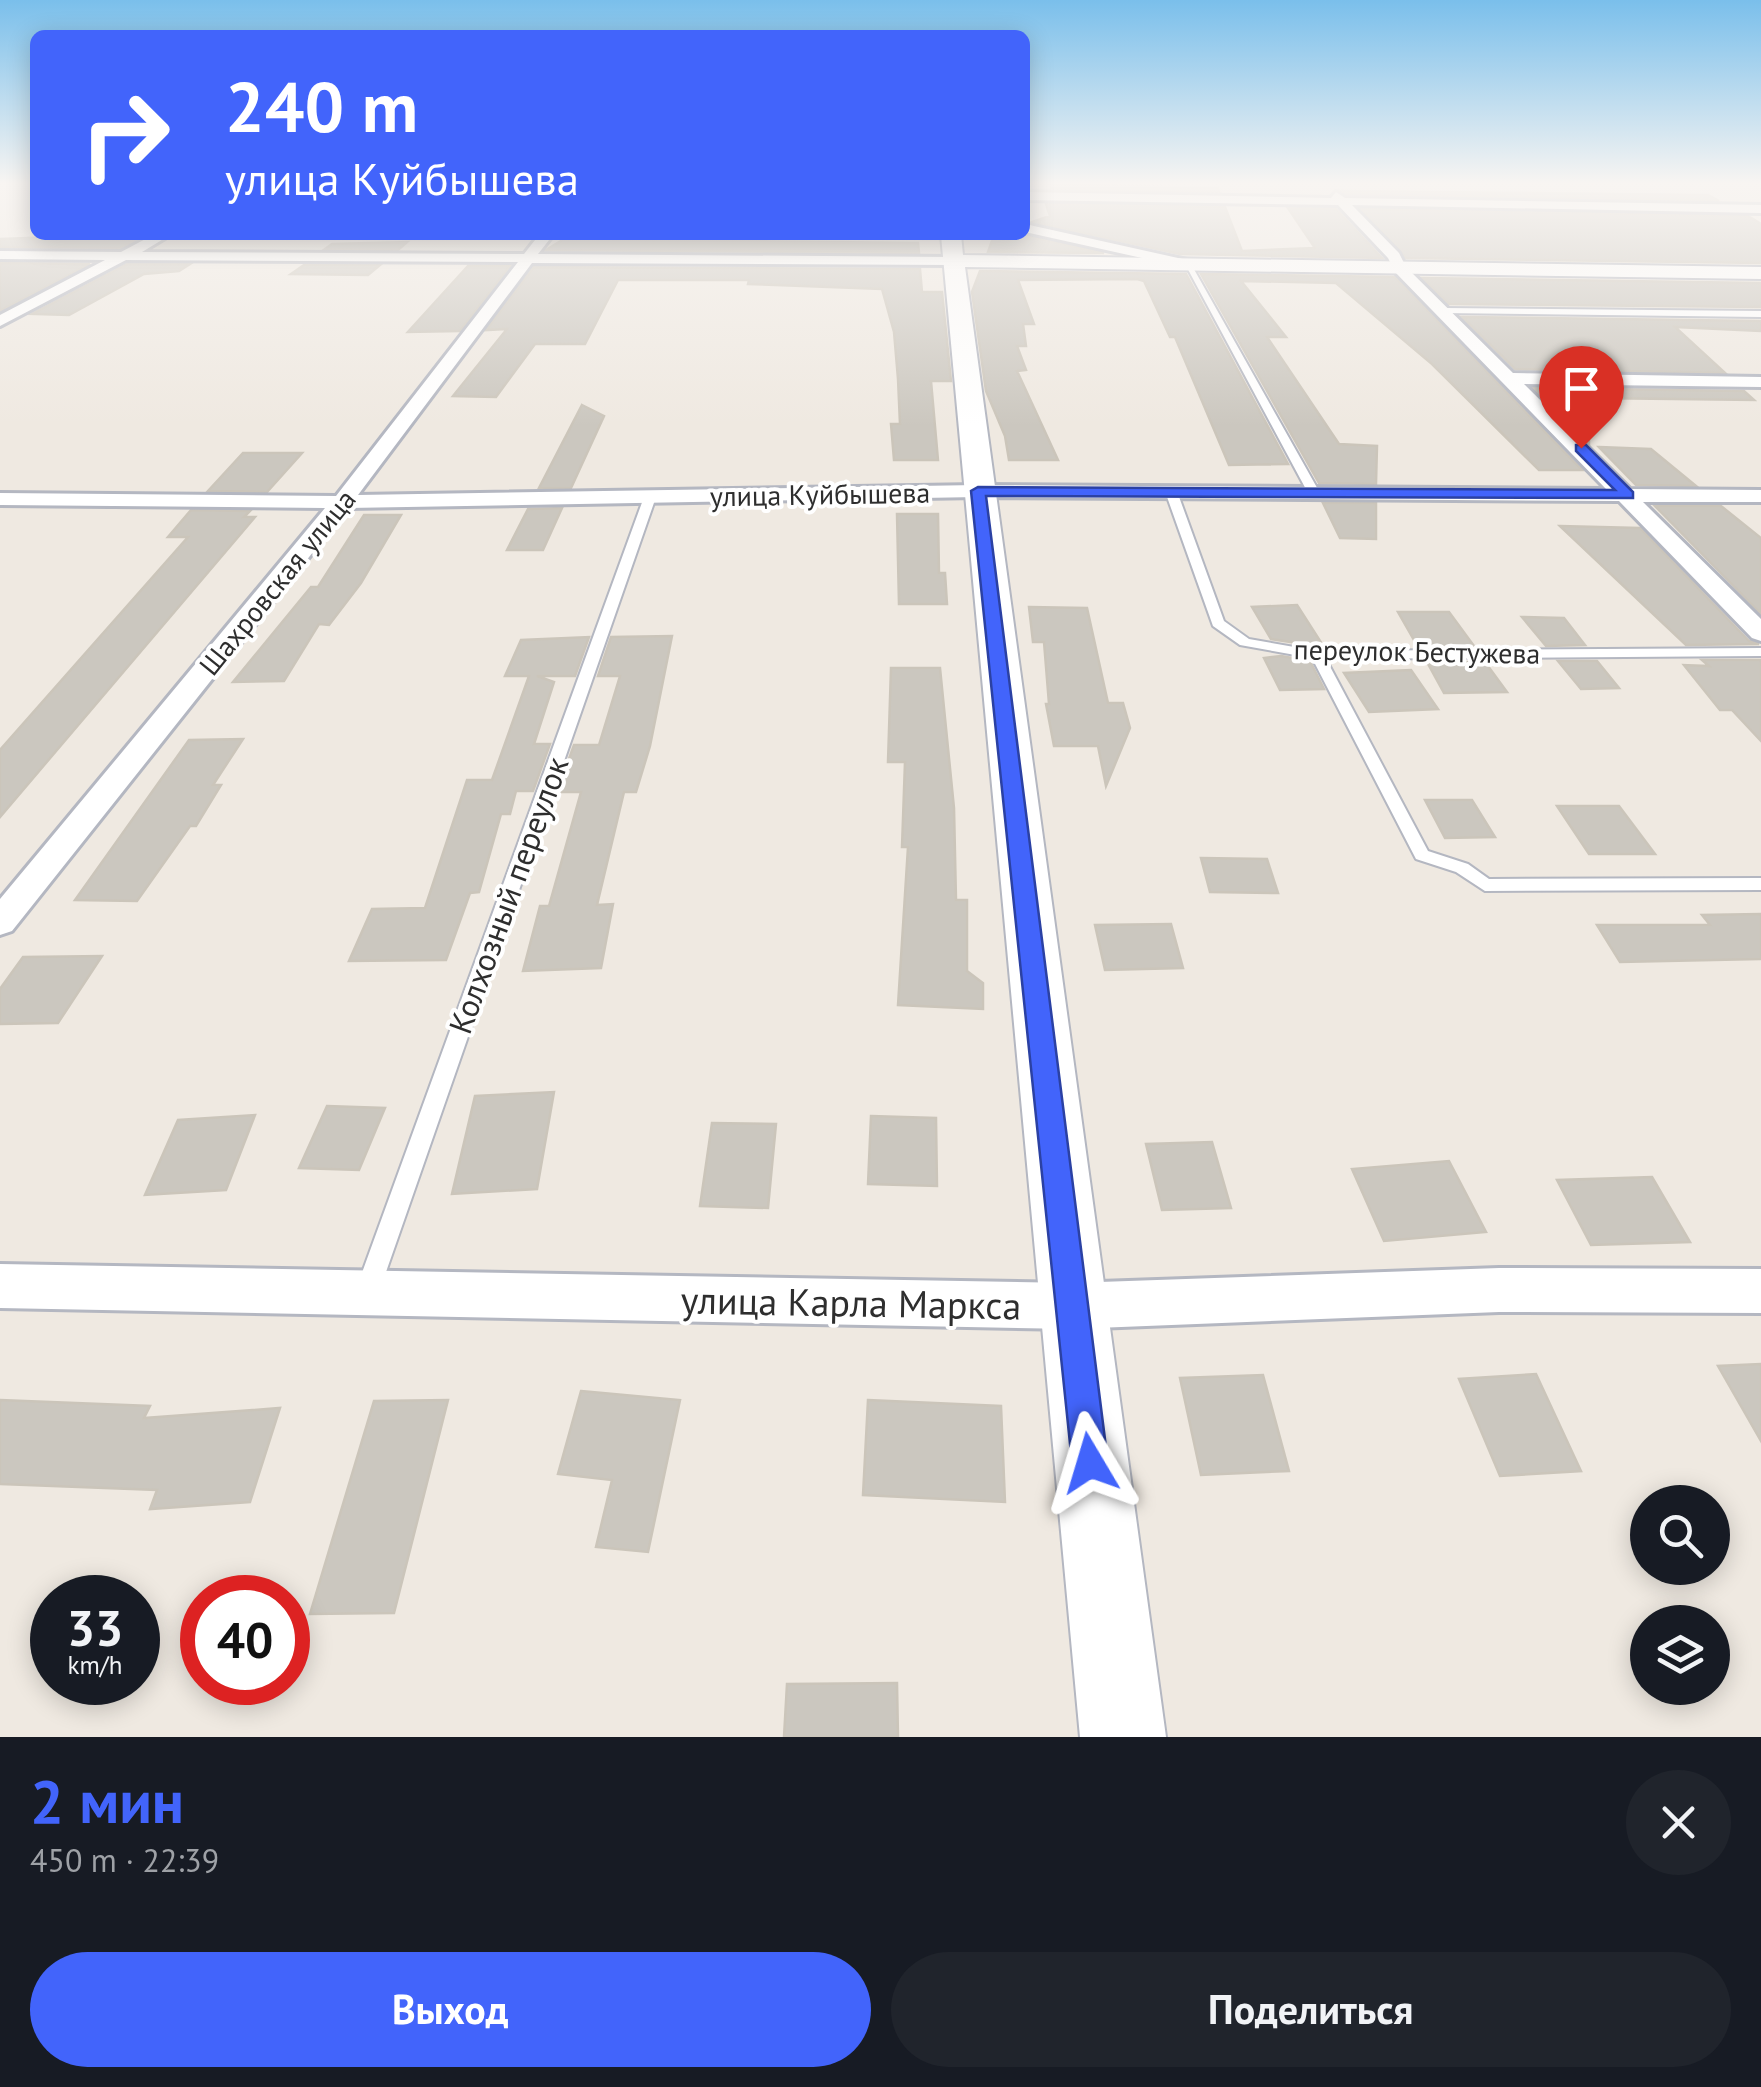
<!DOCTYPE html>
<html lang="ru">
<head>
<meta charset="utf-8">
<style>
	body { margin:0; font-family:"PT Sans",sans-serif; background:#20242c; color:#f1f3f6; height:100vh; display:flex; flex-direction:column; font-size:38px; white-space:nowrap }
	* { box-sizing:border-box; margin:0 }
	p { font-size:32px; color:#9ea1a6 }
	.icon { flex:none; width:55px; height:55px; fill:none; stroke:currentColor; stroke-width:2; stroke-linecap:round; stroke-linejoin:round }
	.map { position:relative; height:1737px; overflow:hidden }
	.sheet { display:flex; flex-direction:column; background:#171b24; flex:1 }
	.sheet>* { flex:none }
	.guide { position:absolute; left:30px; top:30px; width:1000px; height:210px; border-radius:15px; box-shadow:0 5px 25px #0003; background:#4264fb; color:#fff; overflow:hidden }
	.fabs { position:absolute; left:1630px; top:1485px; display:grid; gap:20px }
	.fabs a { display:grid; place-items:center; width:100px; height:100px; border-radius:50%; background:#171b24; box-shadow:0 5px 25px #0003; font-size:50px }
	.speed { position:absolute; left:30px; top:1575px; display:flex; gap:20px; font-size:50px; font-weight:700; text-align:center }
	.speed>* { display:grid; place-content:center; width:130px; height:130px; border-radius:50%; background:#171b24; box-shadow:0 5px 25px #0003; line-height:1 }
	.speed small { font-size:25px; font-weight:400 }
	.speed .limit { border:15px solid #d22; background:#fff; color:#111 }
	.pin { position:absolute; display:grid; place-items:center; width:85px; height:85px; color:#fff; margin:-102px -42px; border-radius:50% 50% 50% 0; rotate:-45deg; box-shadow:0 0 10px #0007 }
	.pin .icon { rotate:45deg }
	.me { position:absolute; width:110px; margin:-55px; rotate:353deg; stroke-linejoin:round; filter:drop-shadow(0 0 8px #0008) }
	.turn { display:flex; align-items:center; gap:35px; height:210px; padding:0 30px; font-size:45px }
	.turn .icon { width:130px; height:130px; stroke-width:2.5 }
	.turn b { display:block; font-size:70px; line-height:85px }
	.round { display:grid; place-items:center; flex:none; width:105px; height:105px; border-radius:52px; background:#20242c }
	.headline { display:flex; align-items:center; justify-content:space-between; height:170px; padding:0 30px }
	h1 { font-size:60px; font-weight:800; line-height:75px; color:#4264fb }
	.action { display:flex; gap:20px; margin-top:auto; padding:20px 30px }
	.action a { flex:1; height:115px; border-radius:60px; background:#4264fb; color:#fff; font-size:40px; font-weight:800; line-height:115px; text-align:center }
	.action a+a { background:#20242c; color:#f1f3f6 }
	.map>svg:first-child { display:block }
</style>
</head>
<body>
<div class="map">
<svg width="1761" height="1737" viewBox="0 0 1761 1737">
	<rect width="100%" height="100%" fill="#efe9e1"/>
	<path fill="#cbc7bf" stroke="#cbc5ba" stroke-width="2.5" d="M1051 184 1218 188 1219 192 1052 189Z
		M1341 191 1708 195 1719 201 1346 194Z
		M1046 204 1225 207 1242 251 1315 248 1288 208 1336 209 1382 258 1180 254 1032 222 1050 216Z
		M1361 209 1748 216 1761 224V263L1406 258Z
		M994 235H1023L1104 253 988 252Z
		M53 237 135 240 120 248 0 247V239Z
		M564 239 918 243 919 253 546 250Z
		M407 242 398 250 325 249 332 244Z
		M0 263 90 264 0 311Z
		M127 264H190L179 271 144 274 69 315 32 314Z
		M304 265H380L368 275 291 274Z
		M468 266H510L460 331 408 332Z
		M534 267 920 269 922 292H942L951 381H931L938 460H894L891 424H900L898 379 894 332 882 289 748 284 749 280H618L585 344H535L496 397 453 396 507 329 486 330Z
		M980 271 1186 274 1288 464 1229 465 1175 337H1170L1144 281 1137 279 1018 280 1034 324H1023L1026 346H1017L1026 370 1017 371 1058 460H1009L1005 436 986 391 972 292Z
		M1201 274 1395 277 1582 470H1539L1432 364 1336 283 1241 281 1286 337H1267L1339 444 1377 446 1376 484 1319 483Z
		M1422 278 1761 283V307L1449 304Z
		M1462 317 1761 321V331L1675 327 1725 373 1515 369Z
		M1533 388 1744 391 1754 400 1588 398 1589 443Z
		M582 405 604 416 571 488H539Z
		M1599 447 1651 449 1696 486 1636 485Z
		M243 453H302L267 492 208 491Z
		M1323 503H1376V539L1340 538Z
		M1655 506H1721L1761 538V614Z
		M562 508 543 550H507L528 509Z
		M191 510 250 511 244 517H255L0 817V750L188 537H168Z
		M897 514H938L939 573H945L947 604H899Z
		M364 515H401L361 583 329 625 319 624 284 681 233 682 311 587H318Z
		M1560 526 1640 528 1749 641 1759 644 1686 645Z
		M1297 605 1324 647 1271 639 1252 607Z
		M1029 607 1087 608 1108 703H1123L1130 728 1106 786 1098 746H1054L1046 704H1049L1044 642H1033Z
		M1398 612H1449L1474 646 1418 647Z
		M1522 617 1564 618 1585 645 1546 646Z
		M672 636 650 746 636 792H624L597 905 613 904 601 968 523 971 540 906H549L581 792H557L574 745H599L620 676H598L611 637Z
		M589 637 575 676H537L554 682 534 744H550L533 791H516L510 814H501L479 892 470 893 446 960 349 961 372 909 425 908 467 780H492L529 676H505L521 640Z
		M1281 656 1310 661 1324 689 1280 690 1264 658Z
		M1702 660H1761V741L1732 710H1720L1684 665 1709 666Z
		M1558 661H1597L1619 688 1581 689Z
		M1427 662H1485L1507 692 1444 693Z
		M891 668H940L954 808 956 900H967V971L983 983V1009L898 1005 908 847H902L905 762H888Z
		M1411 670 1438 709 1369 712 1344 673Z
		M243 739 213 785H221L196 826H190L137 901 75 900 189 740Z
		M1425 800H1472L1495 837 1445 838Z
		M1557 806H1619L1655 854H1589Z
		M1201 858 1267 859 1278 893 1210 892Z
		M1761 914V959L1620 962 1597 925H1710L1702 915Z
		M1171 924 1183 968 1105 970 1095 925Z
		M102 956 58 1023 0 1024V989L23 957Z
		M554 1092 537 1189 452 1194 475 1096Z
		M327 1106 385 1108 359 1170 299 1168Z
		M255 1115 226 1190 145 1195 178 1120Z
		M871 1116 936 1118 937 1186 868 1184Z
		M712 1123 776 1124 768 1208 700 1206Z
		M1212 1142 1231 1208 1162 1210 1146 1144Z
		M1449 1161 1486 1232 1384 1241 1352 1169Z
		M1652 1177 1690 1242 1591 1245 1557 1180Z
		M1761 1364V1441L1718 1366Z
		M1536 1374 1581 1471 1500 1476 1459 1379Z
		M1263 1375 1289 1471 1201 1475 1180 1378Z
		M581 1391 680 1400 648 1552 596 1547 612 1480 558 1474Z
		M0 1400 150 1406 144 1418 280 1408 250 1502 150 1509 157 1490 0 1484Z
		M448 1400 394 1613 310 1614 374 1401Z
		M868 1400 1001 1406 1005 1502 863 1495Z
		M897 1683 898 1737H784L787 1684Z"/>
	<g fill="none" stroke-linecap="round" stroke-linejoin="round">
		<g stroke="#b4b7c1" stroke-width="4">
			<path id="lane" d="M1184 262 1191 264 1320 493 1318 495 1308 493Z
				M1444 308 1761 311V317L1441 313Z
				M1168 492 1178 494 1224 621 1249 639 1317 651 1761 648V656L1326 659 1428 851 1468 864 1489 879 1761 878V890L1485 891 1456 872 1416 859 1312 658 1240 645 1213 626 1166 494Z
				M650 494 656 497 379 1292 376 1301 367 1304 358 1301 355 1292 644 497Z"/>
		</g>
		<g stroke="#b4b7c1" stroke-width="6">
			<path id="street" d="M1025 192 1331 198 1336 192 1345 198 1761 205V213L1352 205 1399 253 1406 267 1513 373 1761 377V387L1524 384 1630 489 1761 490V502H1643L1761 619V641L1752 638 1619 501 978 497 348 508 12 931 0 935V899L325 508 0 505V493L336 496 518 262 126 260 0 326V315L105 260 0 259V251L121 252 153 235H170L142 252 524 254 539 235H553L538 254 952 257 959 261 952 265 532 263 358 495 978 485 1606 489 1395 272 1388 258 1338 205 1025 200Z
				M1025 224 1187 260 1194 264 1187 268 1025 232Z
				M0 1264 1071 1283 1499 1268 1761 1269V1313L1499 1312 1071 1329 0 1308Z"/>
		</g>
		<g stroke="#b4b7c1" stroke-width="4">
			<path id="secondary" d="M941 235H961L963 255 1761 267V279L965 267 1166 1737H1080Z"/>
		</g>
		<use href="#lane" fill="#fff" fill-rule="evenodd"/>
		<use href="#street" fill="#fff" fill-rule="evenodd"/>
		<use href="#secondary" fill="#fff" fill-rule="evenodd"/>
	</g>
	<linearGradient id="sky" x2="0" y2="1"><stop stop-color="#7abfeb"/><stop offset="0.43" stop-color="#f8f5f2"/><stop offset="1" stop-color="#f8f5f2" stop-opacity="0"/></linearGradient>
	<rect width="1761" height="426" fill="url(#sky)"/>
	<path fill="#4264fb" stroke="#2b41a3" stroke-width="2.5" d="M1576 445H1586L1633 492V498L986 496 1108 1463 1102 1475 1090 1480 1078 1475 1072 1463 971 491 978 487 1615 490 1576 451Z"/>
	<g text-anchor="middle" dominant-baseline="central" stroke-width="8" stroke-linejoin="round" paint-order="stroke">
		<g font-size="28" fill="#2e2e2e" stroke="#fff">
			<text transform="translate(820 494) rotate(-1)">улица Куйбышева</text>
			<text transform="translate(277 582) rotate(-51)">Шахровская улица</text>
			<text transform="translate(1417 651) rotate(1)">переулок Бестужева</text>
		</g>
		<g font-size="32" fill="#2e2e2e" stroke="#fff">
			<text transform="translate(508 895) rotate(-70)">Колхозный переулок</text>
		</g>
		<g font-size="38" fill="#2e2e2e" stroke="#fff">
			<text transform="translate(851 1302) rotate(1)">улица Карла Маркса</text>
		</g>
	</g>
</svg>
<div class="fabs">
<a><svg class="icon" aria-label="search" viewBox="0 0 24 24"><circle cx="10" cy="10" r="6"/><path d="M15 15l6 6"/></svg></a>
<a><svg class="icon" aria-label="layers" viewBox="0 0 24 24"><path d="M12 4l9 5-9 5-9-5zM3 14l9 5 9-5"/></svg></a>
</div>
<div class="speed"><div>33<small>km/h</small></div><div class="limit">40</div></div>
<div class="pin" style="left:1581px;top:448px;background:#d93025"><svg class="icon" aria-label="arrive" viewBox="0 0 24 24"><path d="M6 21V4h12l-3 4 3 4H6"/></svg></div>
<svg class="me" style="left:1090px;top:1463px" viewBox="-20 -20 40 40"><path d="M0-17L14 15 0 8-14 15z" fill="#4264fb" stroke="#fff" stroke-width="4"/></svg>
<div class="guide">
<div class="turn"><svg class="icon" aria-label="right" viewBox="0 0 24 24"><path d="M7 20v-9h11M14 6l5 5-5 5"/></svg><div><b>240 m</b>улица Куйбышева</div></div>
</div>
</div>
<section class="sheet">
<div class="headline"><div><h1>2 мин</h1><p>450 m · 22:39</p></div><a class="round"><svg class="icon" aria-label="close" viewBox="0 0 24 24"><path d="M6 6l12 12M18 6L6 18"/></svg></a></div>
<div class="action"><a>Выход</a><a>Поделиться</a></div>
</section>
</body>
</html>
